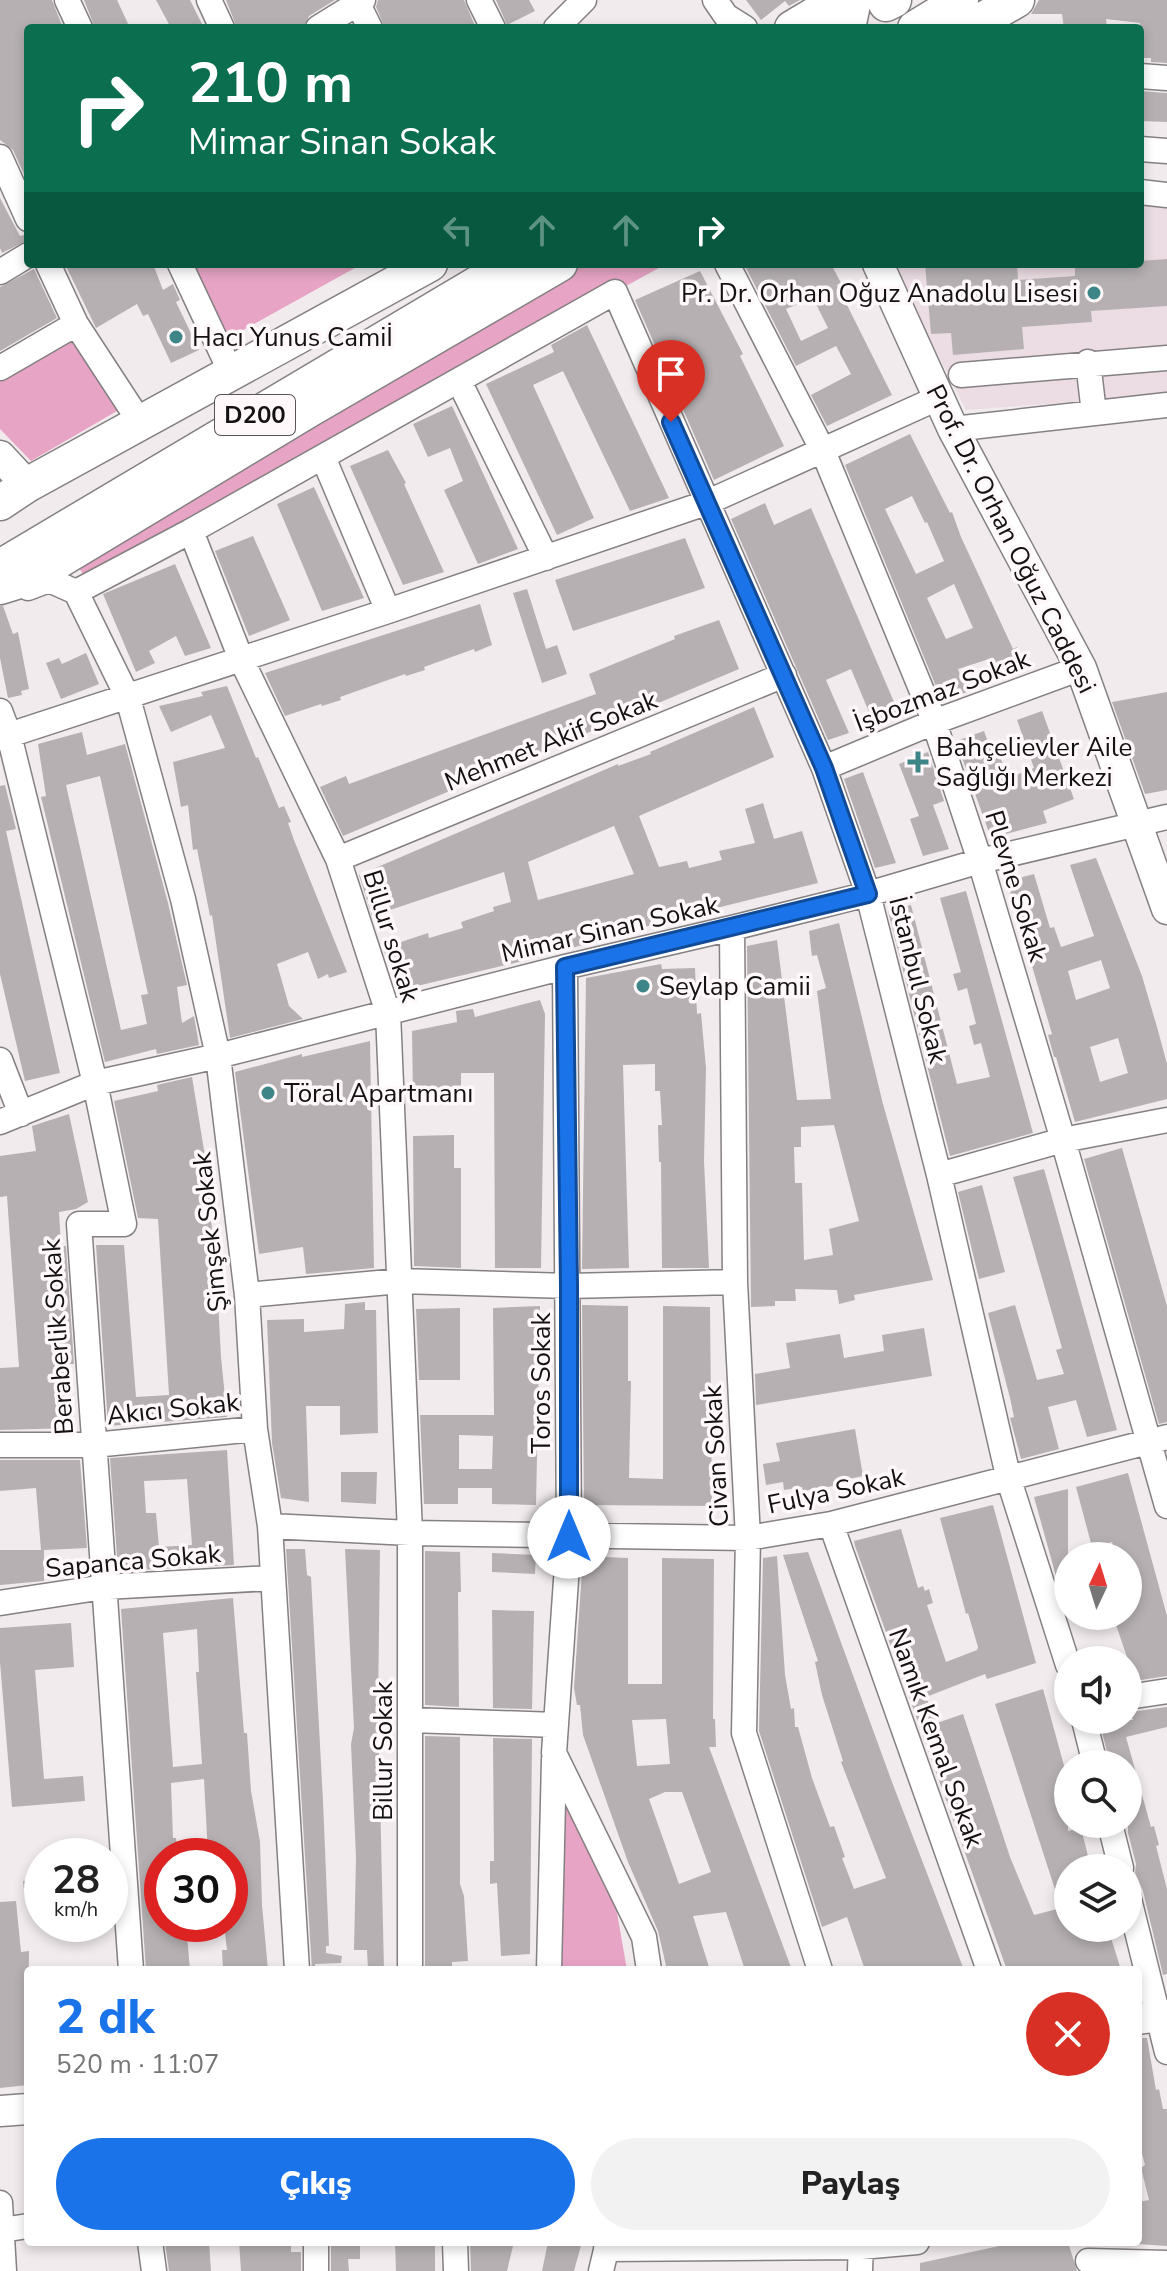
<!DOCTYPE html>
<html lang="tr">
<head>
<meta charset="utf-8">
<style>
	body { margin:0; font-family:"Nunito Sans",sans-serif; background:#f2f2f2; color:#222; height:100vh; display:flex; flex-direction:column; font-size:30px; white-space:nowrap }
	* { box-sizing:border-box; margin:0 }
	p { font-size:26px; color:#767676 }
	.icon { flex:none; width:44px; height:44px; fill:none; stroke:currentColor; stroke-width:2; stroke-linecap:round; stroke-linejoin:round }
	.map { position:relative; flex:1; overflow:hidden }
	.drawer { position:absolute; left:24px; top:1966px; width:1118px; height:280px; display:flex; flex-direction:column; background:#fff; border-radius:8px; box-shadow:0 4px 12px #0003 }
	.drawer>* { flex:none }
	.hud { position:absolute; left:24px; top:24px; width:1120px; height:244px; border-radius:8px; box-shadow:0 4px 12px #0003; background:#0b6e4f; color:#fff; overflow:hidden }
	.needle { width:52px; rotate:4deg }
	.fabs { position:absolute; left:1054px; top:1542px; display:grid; gap:16px }
	.fabs a { display:grid; place-items:center; width:88px; height:88px; border-radius:50%; background:#fff; box-shadow:0 4px 12px #0003; font-size:40px }
	.speed { position:absolute; left:24px; top:1838px; display:flex; gap:16px; font-size:40px; font-weight:700; text-align:center }
	.speed>* { display:grid; place-content:center; width:104px; height:104px; border-radius:50%; background:#fff; box-shadow:0 4px 12px #0003; line-height:1 }
	.speed small { font-size:20px; font-weight:400 }
	.speed .limit { border:12px solid #d22; background:#fff; color:#111 }
	.pin { position:absolute; display:grid; place-items:center; width:68px; height:68px; color:#fff; margin:-82px -34px; border-radius:50% 50% 50% 0; rotate:-45deg; box-shadow:0 0 8px #0007 }
	.pin .icon { rotate:45deg }
	.me { position:absolute; width:88px; margin:-44px; rotate:0deg; stroke-linejoin:round; filter:drop-shadow(0 0 6px #0008) }
	.turn { display:flex; align-items:center; gap:28px; height:168px; padding:0 32px; font-size:36px }
	.turn .icon { width:104px; height:104px; stroke-width:2.5 }
	.turn b { display:block; font-size:56px; line-height:68px }
	.lanes { display:flex; align-items:center; height:76px; padding:0 32px; background:#0003; justify-content:center; gap:40px; direction:ltr }
	.lanes .off { opacity:.35 }
	.round { display:grid; place-items:center; flex:none; width:84px; height:84px; border-radius:42px; background:#f2f2f2 }
	.overview { display:flex; align-items:center; justify-content:space-between; height:136px; padding:0 32px }
	h1 { font-size:48px; font-weight:800; line-height:60px; color:#1a73e8 }
	.action { display:flex; gap:16px; margin-top:auto; padding:16px 32px }
	.action a { flex:1; height:92px; border-radius:48px; background:#1a73e8; color:#fff; font-size:32px; font-weight:800; line-height:92px; text-align:center }
	.action a+a { background:#f2f2f2; color:#222 }
	.map>svg:first-child { display:block }
</style>
</head>
<body>
<div class="map">
<svg width="1167" height="2271" viewBox="0 0 1167 2271">
	<rect width="100%" height="100%" fill="#f1ebee"/>
	<path fill="#ebdde3" d="M1167 203V395L966 410 891 264H1140V206Z"/>
	<path fill="#e7a4c5" d="M193 264H362L227 339Z
		M579 264H666L88 583 74 559Z
		M67 329 117 411 31 461 0 429V373Z
		M561 1790 616 1907 627 1970H557Z"/>
	<path fill="#b6b0b2" fill-rule="evenodd" d="M0 0H52L63 28H28V183L13 150 0 140Z
		M84 0H117L130 28H95Z
		M156 0H190L204 28H171Z
		M226 0H335L309 16 303 28H237Z
		M378 0H464L476 28H385L376 7Z
		M496 0H529L535 11 507 25Z
		M746 0H800L789 6 785 1 761 20Z
		M1039 0H1167V63L1151 62V58H1140V23L1106 19 1107 28H1064L1062 14H1031Z
		M1140 91 1167 93V122L1140 121Z
		M0 198 20 236 28 234V240L2 253 0 248Z
		M1167 259V306L1091 311 1092 322 1022 327 1024 349 953 355 951 333 931 334 925 264H1017L1018 280 1075 276V266L1140 264V261Z
		M65 264H153L163 290 173 284 180 300 176 302 199 350 171 363 148 314 143 316 137 304 96 328Z
		M744 264H831L841 283 837 285 892 395 827 426 811 395 851 374 836 346 796 366ZM813 298 828 328 801 341 786 309Z
		M34 269 57 318 0 351V287Z
		M700 271 743 354 740 356 784 446 714 480 635 300Z
		M587 325 669 498 630 511 563 371 533 385 594 518 557 535 486 384 554 352 551 345Z
		M452 406 518 549 478 564 444 490 463 481 450 448 428 457 413 424Z
		M910 434 950 513 952 512 961 537 1013 649 1017 647 1025 666 997 677 989 659 958 669 967 692 942 701 845 465ZM912 496 925 523 927 522 944 561 916 574 885 509ZM954 584 973 628 946 639 927 598Z
		M388 450 406 483 404 484 444 572 403 585 350 466Z
		M314 487 364 598 322 611 277 504Z
		M765 503 774 525 811 508 900 716 874 724 851 669 826 680 849 733 828 740 731 519Z
		M253 536 290 620 249 636 215 551Z
		M685 538 705 588 573 631 555 580Z
		M175 564 211 648 185 656 176 636 149 651 155 663 136 672 103 594Z
		M527 589 546 649 557 645 567 674 542 683 513 593Z
		M480 604 492 645 475 652 474 649 424 667 425 670 406 676 405 674 340 697 341 700 322 706 321 704 285 716 265 673Z
		M0 606H3L13 634 18 632 29 689 21 691 22 695 8 698 0 658Z
		M719 620 739 669 343 836 320 787 346 776 349 784 596 694 589 674 675 639 674 636Z
		M86 653 99 684 61 699 46 663 59 658 62 664Z
		M227 686 256 758 258 757 279 808 284 806 291 822 288 823 294 840 347 972 329 978 328 974 318 979 308 952 277 964 289 1006 303 1019 230 1038 212 915 210 916 197 849 193 850 188 805 181 807 173 762 225 748 211 715 171 732 159 706 203 696 201 692Z
		M1167 692V790L1145 794 1112 702Z
		M754 707 774 757 639 816 659 867 687 861 689 868 722 860 719 851 755 843 745 809 763 803 774 839 802 831 818 883 676 918 544 956 400 990 383 948 428 933 429 938 463 928 461 922 494 911 493 907 511 902 504 872 372 916 359 875 618 764V766L651 754 650 752ZM614 826 634 874 538 900 528 862Z
		M1042 711 1074 799 1043 811 1047 823 991 838 956 741 984 731 992 753 998 751 1008 778 1034 768 1017 720Z
		M82 732 87 755 125 744 168 903 187 985 177 987 182 1023 194 1016 199 1045 157 1054 156 1049 105 1062 41 797 46 796 38 744ZM100 776 148 994 141 995 147 1024 121 1030 66 785Z
		M928 752 944 801 933 805 949 849 923 856 910 819 919 816 899 764Z
		M863 772 896 863 875 868 844 779Z
		M5 785 16 829 6 831 60 1073 25 1081 0 974V786Z
		M1096 858 1142 976 1157 1027 1167 1064V1099L1075 1122 1056 1057H1054L1048 1035 1052 1034 1007 881 1034 874 1050 928 1054 927 1061 947 1094 936 1070 865ZM1101 960 1110 988 1076 1000 1068 971ZM1118 1038 1128 1073 1100 1082 1090 1047Z
		M966 891 1033 1133 950 1156 888 911 911 905 957 1084 990 1077 981 1043 974 1045 969 1026 976 1024 967 988 958 991 953 974 961 972 940 898Z
		M839 923 883 1104 933 1280 854 1295 855 1300 839 1304 837 1290 795 1289 796 1301H775V1306L751 1307 747 946 777 940 797 1100 831 1099 817 991 826 988 817 955 812 956 809 931ZM834 1125 859 1221 829 1229 833 1255 804 1260 802 1183H795L794 1147H801V1127Z
		M661 964 662 969 695 968 697 1014 701 1013 706 1068 704 1161 709 1268H662L661 1162H659L658 1125H662L660 1091H655V1064L623 1065 629 1268 582 1269 586 978Z
		M540 1000 545 1014 541 1268H495L494 1073H461V1095L413 1097 412 1031 457 1022 456 1011 473 1009 475 1017Z
		M370 1041 374 1268 306 1274 303 1247 259 1254 235 1072 302 1054V1057Z
		M192 1077 215 1217H211L213 1246H215L221 1357 227 1417 108 1426 96 1245H124L136 1397 169 1395 158 1219 138 1218 114 1101 158 1091 157 1085 161 1084Z
		M69 1114 88 1202 76 1209 59 1212 61 1246H66L74 1364H68L71 1428 0 1430V1368L19 1367 7 1196 0 1197V1156L36 1151 32 1126Z
		M454 1135V1168H461V1268L414 1266 413 1136Z
		M1122 1148 1167 1306V1422L1159 1424 1084 1159Z
		M1044 1169 1117 1430 1087 1437 1076 1400 1048 1407 1059 1449 1021 1459 1010 1418 1014 1417 1010 1398 988 1313 1015 1305 1037 1380 1064 1374 1056 1350 1062 1348 1013 1177Z
		M982 1185 1005 1272 979 1279 958 1192Z
		M365 1302V1310H376L378 1433 340 1435V1406H306L309 1502 281 1498 272 1443 267 1320 304 1319V1332L344 1329 345 1304Z
		M582 1305 628 1306V1381H631L629 1478 663 1479V1306L710 1307 712 1506 584 1505Z
		M540 1306 536 1505 492 1504V1488H458V1504H424L420 1415H494L493 1308ZM459 1435 493 1436 492 1469H459Z
		M460 1308V1380H419L416 1309Z
		M924 1328 932 1376 756 1405 755 1374 790 1368 786 1343 840 1334 844 1358 884 1351 882 1335Z
		M855 1429 863 1476 844 1480 845 1484 803 1491 802 1487 784 1490 783 1482 766 1485 763 1464 780 1461 776 1443Z
		M227 1450 234 1565 118 1571 110 1458ZM187 1479 192 1545 159 1547 156 1513H146L144 1481Z
		M0 1460H80L87 1548 44 1550V1581L0 1585V1550H41L36 1488 0 1491Z
		M341 1472H377L376 1504 341 1502Z
		M1128 1473 1167 1616V1676L1128 1682V1660L1113 1616H1128V1556H1116L1112 1542 1092 1547 1076 1487Z
		M1068 1489V1604L1064 1605 1034 1497Z
		M993 1505 1036 1663 987 1679 985 1674 926 1697 937 1723 963 1714 1010 1857 1034 1915 1061 1908 995 1704 1043 1689 1068 1780V1831L1081 1828 1091 1868H1068V1928H1108L1121 1970H1007L855 1546 854 1541 901 1529 918 1588 923 1586 925 1591 929 1589 933 1603 927 1605 946 1662 977 1650 978 1647 968 1613 966 1614 940 1518Z
		M286 1549H305L307 1575 311 1577 323 1801 329 1946H326V1953L342 1956 341 1963 315 1964V1970H312Z
		M345 1549 380 1550 378 1707 384 1970H368L367 1950H354L356 1857 351 1744 354 1728Z
		M425 1551 460 1552 461 1592H458L459 1707 425 1705Z
		M808 1552 892 1782 964 1970H865L847 1917 822 1927 759 1731 763 1558 777 1556 785 1675 791 1709 794 1708 795 1727H798L812 1778 830 1827 834 1826 845 1857 842 1858 854 1889 886 1878 841 1762 843 1761 822 1695 815 1662 818 1661 783 1555Z
		M492 1553 536 1555 535 1574 492 1572Z
		M583 1556 628 1558V1684H662V1558L714 1559 713 1719H715L716 1747H709L792 1970H745L726 1912 693 1916 710 1970H667L658 1931 628 1862 583 1735 580 1705H577L574 1688ZM666 1719 670 1764 637 1766 632 1720ZM665 1792H682L711 1872 679 1884 649 1799Z
		M233 1598 244 1733H247L251 1791 260 1842 262 1905 268 1970H223L222 1950H227L224 1924H230V1856H208L204 1779 171 1783 173 1838H176L178 1856H162V1924H179L180 1936 187 1935 190 1970H146L121 1609ZM197 1629 199 1672H196L202 1764 173 1767 163 1633Z
		M492 1610 534 1611 532 1709 493 1708Z
		M71 1623 74 1667 35 1670 44 1779 83 1776 85 1801 12 1807 0 1662V1628Z
		M1167 1707V1727L1126 1737 1151 1827 1154 1826 1159 1845 1156 1846 1167 1889V1974L1163 1975 1143 1891 1135 1873 1136 1864 1128 1833V1764H1110L1099 1720H1133L1130 1712Z
		M425 1736 460 1737V1884L464 1896 468 1961 452 1962V1970H425Z
		M493 1738 532 1739 530 1954 501 1956 497 1883 490 1884V1861H494Z
		M40 1879 41 1897 25 1898 23 1881Z
		M16 1901 21 1952 29 1951 28 2085 0 2088V1902Z
		M1138 2038H1147L1156 2090 1159 2089 1163 2109H1167V2246L1138 2244V2202L1149 2200 1141 2168 1145 2165 1138 2138Z
		M165 2242H209L211 2271H169Z
		M239 2242H291V2252H301V2271H241Z
		M331 2242H360V2259H348L349 2271H331Z
		M395 2242H435V2271H396Z
		M470 2242H514L507 2271H471Z
		M548 2242H582L574 2271H542Z
		M1018 2242H1068L1077 2271H920V2263Z"/>
	<g fill="none" stroke-linecap="round" stroke-linejoin="round">
		<g stroke="#858082" stroke-width="27">
			<path id="minor" d="M67 0 80 28
				M209 0 222 28
				M356 0 370 28
				M479 0 493 28
				M715 0 726 16 745 28
				M318 28 363 0
				M556 28 584 0
				M1140 76 1167 78
				M1140 149 1167 151
				M0 157 28 219
				M1140 192 1167 195
				M48 264 76 324 138 419
				M180 264 226 362
				M727 264 823 451 931 713 980 861 1063 1140 1167 1506
				M0 272 28 255
				M1088 362 1094 413
				M0 368 76 324
				M961 375 1167 358
				M459 381 546 558
				M953 429 1167 405
				M323 457 388 611
				M191 531 241 659 338 859 388 1013 410 1533V1970
				M28 588 49 580 76 592 128 698 183 899 218 1056 247 1295 255 1429 270 1526 297 1970
				M76 592 191 531 615 292 824 768 868 894 939 1175 1009 1480 1068 1665
				M0 711 9 735 95 1083 124 1224H79L131 1970
				M0 738 388 611 706 503 940 397
				M824 768 934 722 1081 668
				M338 859 784 675
				M732 928 735 1282 748 1538 744 1733 820 1970
				M565 967 569 1537 554 1753 644 1937 649 1970
				M0 1060 21 1114
				M0 1122 95 1083 218 1056 565 967 732 928 868 894 980 861 1167 817
				M939 1175 1063 1140 1167 1120
				M247 1295 400 1281 569 1286 735 1282
				M0 1445H94L255 1429
				M831 1524 989 1970
				M270 1526 410 1533 748 1538 831 1524 1167 1437
				M0 1603 104 1587 272 1578
				M1128 1697 1167 1691
				M411 1720 556 1725
				M1084 1720 1095 1764
				M1110 1824 1121 1868
				M1128 1895 1167 2052
				M549 1970 554 1759
				M0 2203 4 2271
				M2 2230 28 2226
				M150 2242 154 2271
				M455 2242 456 2271
				M606 2249 861 2247 917 2242
				M1088 2261 1167 2263
				M316 2271V2242
				M601 2271 608 2242
				M860 2271 861 2242"/>
		</g>
		<g stroke="#858082" stroke-width="33">
			<path id="major" d="M878 264 953 429 1081 668 1167 909
				M0 456 27 485
				M1138 2019 1167 2015
				M0 2111 28 2109"/>
		</g>
		<g stroke="#858082" stroke-width="37">
			<path id="highway" d="M886 4 894 0
				M792 28 839 0
				M848 28 854 0
				M915 28 961 0
				M968 28 1017 0
				M0 503 27 485 430 264
				M0 567 510 264
				M0 587 32 577 309 410 560 264"/>
		</g>
		<use href="#minor" stroke="#fff" stroke-width="24"/>
		<use href="#major" stroke="#fff" stroke-width="30"/>
		<use href="#highway" stroke="#fff" stroke-width="34"/>
	</g>
	<g fill="none" stroke-linecap="round" stroke-linejoin="round">
		<g stroke="#114b97" stroke-width="20">
			<path id="route" d="M569 1537V1286L565 967 868 894 824 768 671 422"/>
		</g>
		<use href="#route" stroke="#1a73e8" stroke-width="14"/>
	</g>
	<g fill="#3d8587" stroke="#fef8fb" stroke-width="3">
		<circle cx="1094" cy="293" r="8"/>
		<circle cx="176" cy="337" r="8"/>
		<path d="M914 750h8v8h8v8h-8v8h-8v-8h-8v-8h8z"/>
		<circle cx="643" cy="986" r="8"/>
		<circle cx="268" cy="1093" r="8"/>
	</g>
	<g text-anchor="middle" dominant-baseline="central" stroke-width="7" stroke-linejoin="round" paint-order="stroke">
		<rect fill="#fef8fb" stroke="#5a5658" stroke-width="2" x="215" y="395" width="80" height="40" rx="6"/>
		<g font-size="24" font-weight="bold" fill="#131112">
			<text x="255" y="415">D200</text>
		</g>
		<g font-size="26" fill="#131112" stroke="#fef8fb" text-anchor="start">
			<text x="1078" y="293" text-anchor="end">Pr. Dr. Orhan Oğuz Anadolu Lisesi</text>
			<text x="192" y="337">Hacı Yunus Camiİ</text>
			<text x="936" y="747">Bahçelievler Aile<tspan x="936" dy="30">Sağlığı Merkezi</tspan></text>
			<text x="659" y="986">Seylap Camii</text>
			<text x="284" y="1093">Töral Apartmanı</text>
		</g>
		<g font-size="26" fill="#131112" stroke="#fef8fb">
			<text transform="translate(1011 539) rotate(63)">Prof. Dr. Orhan Oğuz Caddesi</text>
			<text transform="translate(942 691) rotate(-21)">İşbozmaz Sokak</text>
			<text transform="translate(551 741) rotate(-22)">Mehmet Akif Sokak</text>
			<text transform="translate(1016 886) rotate(73)">Plevne Sokak</text>
			<text transform="translate(610 929) rotate(-13)">Mimar Sinan Sokak</text>
			<text transform="translate(391 936) rotate(73)">Billur sokak</text>
			<text transform="translate(918 980) rotate(76)">İstanbul Sokak</text>
			<text transform="translate(210 1232) rotate(-96)">Şimşek Sokak</text>
			<text transform="translate(58 1337) rotate(-94)">Beraberlik Sokak</text>
			<text transform="translate(541 1383) rotate(-90)">Toros Sokak</text>
			<text transform="translate(173 1409) rotate(-6)">Akıcı Sokak</text>
			<text transform="translate(716 1456) rotate(-93)">Civan Sokak</text>
			<text transform="translate(836 1491) rotate(-12)">Fulya Sokak</text>
			<text transform="translate(133 1561) rotate(-5)">Sapanca Sokak</text>
			<text transform="translate(936 1738) rotate(70)">Namık Kemal Sokak</text>
			<text transform="translate(383 1751) rotate(-90)">Billur Sokak</text>
		</g>
	</g>
</svg>
<div class="fabs">
<a><svg class="needle" viewBox="-14 -14 28 28"><path d="M0-13l5 13h-10z" fill="#e53935"/><path d="M0 13l5-13h-10z" fill="#767676"/></svg></a>
<a><svg class="icon" aria-label="sound" viewBox="0 0 24 24"><path d="M4 9h4l5-4v14l-5-4H4zM17 9q2 3 0 6"/></svg></a>
<a><svg class="icon" aria-label="search" viewBox="0 0 24 24"><circle cx="10" cy="10" r="6"/><path d="M15 15l6 6"/></svg></a>
<a><svg class="icon" aria-label="layers" viewBox="0 0 24 24"><path d="M12 4l9 5-9 5-9-5zM3 14l9 5 9-5"/></svg></a>
</div>
<div class="speed"><div>28<small>km/h</small></div><div class="limit">30</div></div>
<div class="pin" style="left:671px;top:422px;background:#d93025"><svg class="icon" aria-label="arrive" viewBox="0 0 24 24"><path d="M6 21V4h12l-3 4 3 4H6"/></svg></div>
<svg class="me" style="left:569px;top:1537px" viewBox="-20 -20 40 40"><circle r="19" fill="#fff"/><path d="M0-13L10 11 0 6-10 11z" fill="#1a73e8"/></svg>
<div class="hud">
<div class="turn"><svg class="icon" aria-label="right" viewBox="0 0 24 24"><path d="M7 20v-9h11M14 6l5 5-5 5"/></svg><div><b>210 m</b>Mimar Sinan Sokak</div></div>
<div class="lanes"><svg class="icon off" aria-label="left" viewBox="0 0 24 24"><path d="M17 20v-9H6M10 6l-5 5 5 5"/></svg><svg class="icon off" aria-label="ahead" viewBox="0 0 24 24"><path d="M12 20V5M6 11l6-6 6 6"/></svg><svg class="icon off" aria-label="ahead" viewBox="0 0 24 24"><path d="M12 20V5M6 11l6-6 6 6"/></svg><svg class="icon" aria-label="right" viewBox="0 0 24 24"><path d="M7 20v-9h11M14 6l5 5-5 5"/></svg></div>
</div>
<section class="drawer">
<div class="overview"><div><h1>2 dk</h1><p>520 m · 11:07</p></div><a class="round" style="background:#d93025;color:#fff"><svg class="icon" aria-label="close" viewBox="0 0 24 24"><path d="M6 6l12 12M18 6L6 18"/></svg></a></div>
<div class="action"><a>Çıkış</a><a>Paylaş</a></div>
</section>
</div>
</body>
</html>
